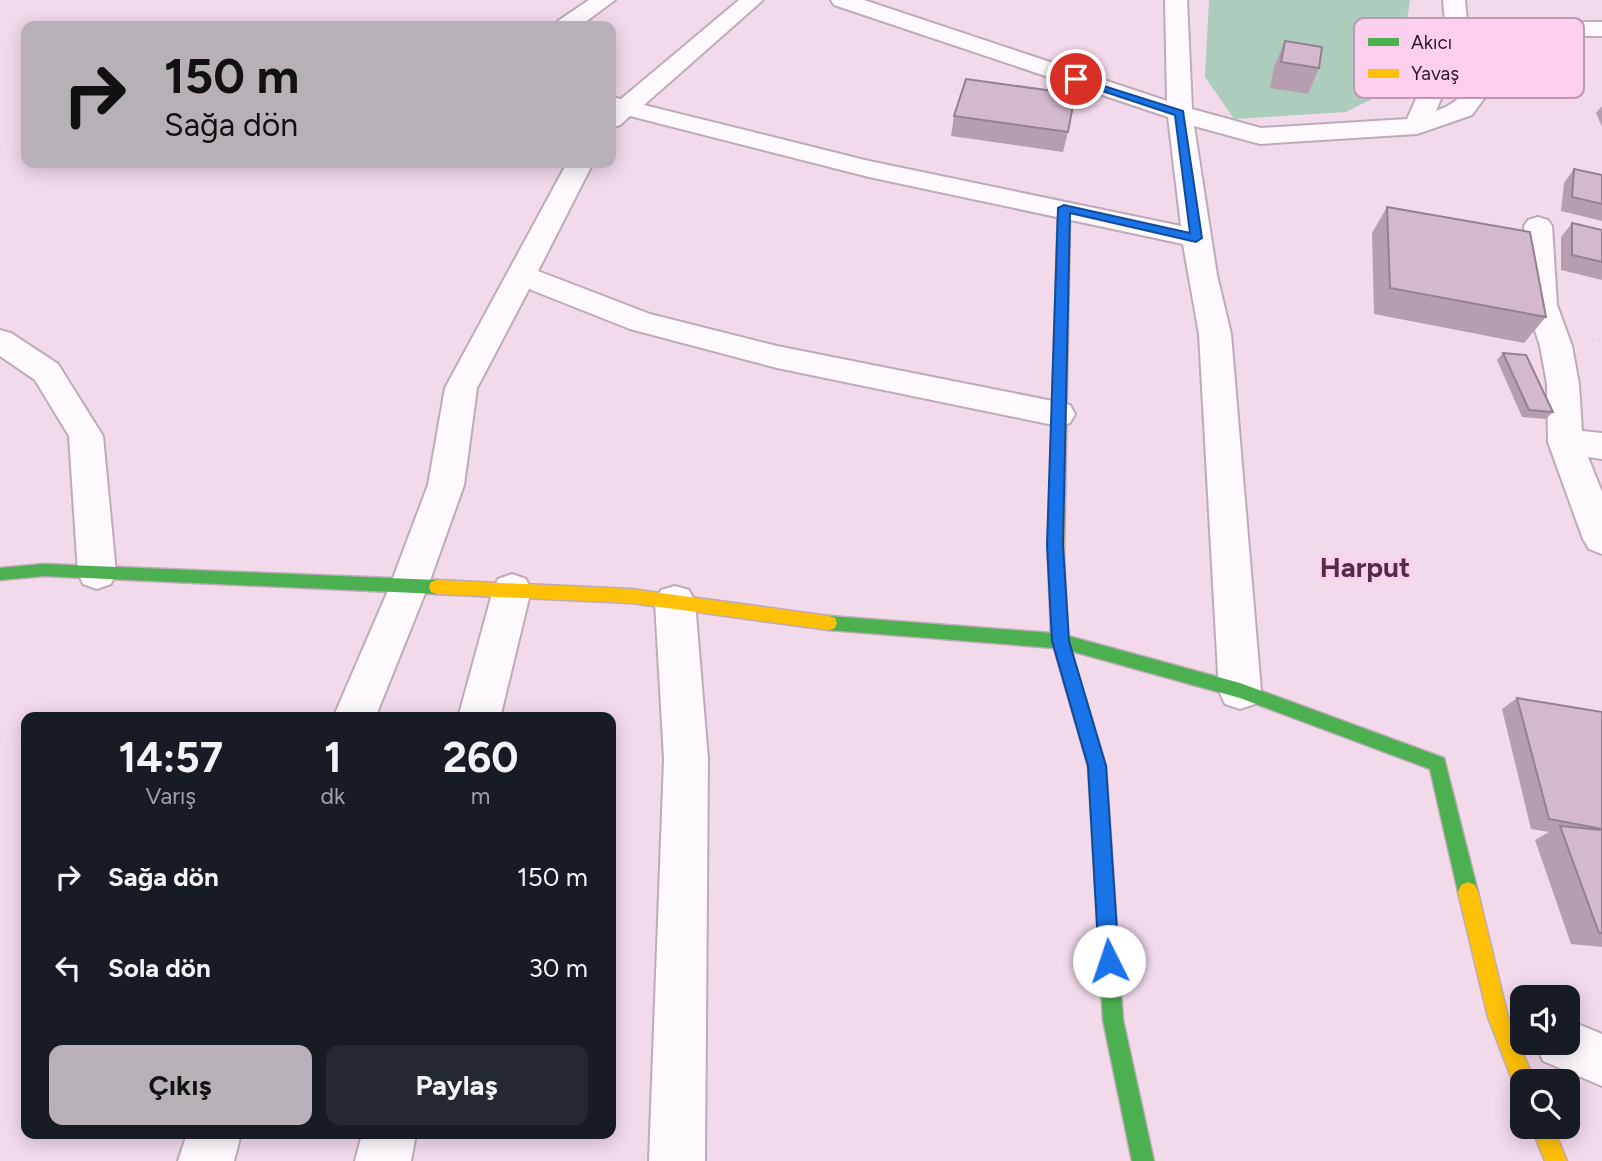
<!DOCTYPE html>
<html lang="tr">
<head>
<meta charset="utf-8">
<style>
	body { margin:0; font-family:Figtree,sans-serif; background:#242831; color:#f1f3f6; height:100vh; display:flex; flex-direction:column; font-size:26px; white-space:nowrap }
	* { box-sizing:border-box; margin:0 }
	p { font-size:23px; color:#9ea1a6 }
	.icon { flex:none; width:38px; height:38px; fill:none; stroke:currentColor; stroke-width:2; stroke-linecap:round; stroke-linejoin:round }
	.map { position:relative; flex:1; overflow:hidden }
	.details { position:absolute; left:21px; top:712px; width:595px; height:427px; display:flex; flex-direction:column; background:#171b24; border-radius:14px; box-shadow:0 4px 18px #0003 }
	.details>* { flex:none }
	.guide { position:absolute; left:21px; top:21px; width:595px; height:147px; border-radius:14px; box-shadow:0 4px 18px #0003; background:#b7b0b7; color:#111; overflow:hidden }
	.fabs { position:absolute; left:1510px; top:985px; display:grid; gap:14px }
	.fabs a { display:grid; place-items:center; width:70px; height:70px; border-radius:14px; background:#171b24; box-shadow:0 4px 18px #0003; font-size:35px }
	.pin { position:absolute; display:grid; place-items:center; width:60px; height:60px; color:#fff; margin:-30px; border:4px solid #fff; border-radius:50%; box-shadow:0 2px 7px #0007 }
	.me { position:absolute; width:77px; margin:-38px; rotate:356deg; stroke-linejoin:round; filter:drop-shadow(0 0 5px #0008) }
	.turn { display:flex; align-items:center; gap:24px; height:147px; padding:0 28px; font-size:32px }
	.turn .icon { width:91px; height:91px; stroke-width:2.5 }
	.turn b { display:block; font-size:49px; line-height:60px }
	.eta { display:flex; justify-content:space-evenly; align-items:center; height:119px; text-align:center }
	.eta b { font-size:42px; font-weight:700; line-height:49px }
	.button { display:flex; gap:14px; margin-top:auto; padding:14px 28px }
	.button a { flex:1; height:80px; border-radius:14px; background:#b7b0b7; color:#111; font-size:28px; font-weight:700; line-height:80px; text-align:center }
	.button a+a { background:#242831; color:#f1f3f6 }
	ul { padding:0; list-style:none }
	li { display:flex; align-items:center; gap:21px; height:91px; padding:0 28px }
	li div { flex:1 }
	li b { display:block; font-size:26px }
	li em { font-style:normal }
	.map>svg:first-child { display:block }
</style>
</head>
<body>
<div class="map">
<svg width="1602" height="1161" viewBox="0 0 1602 1161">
	<rect width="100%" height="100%" fill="#f2daeb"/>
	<path fill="#adcdbc" d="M1209 0H1410L1399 74 1386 92 1346 112 1234 119 1205 77Z"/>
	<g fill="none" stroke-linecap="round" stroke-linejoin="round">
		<g stroke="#beabb8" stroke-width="4">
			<path id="street" d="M589 0H615L580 26H555L558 21Z
				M739 0H763L644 105 869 161 1181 226 1168 117 834 5 831 0H864L1167 101 1165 0H1187L1192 109 1261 128 1407 119 1446 32 1443 0H1465L1468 32 1436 111C1458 103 1462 95 1475 77 1516 23 1537 22 1602 22V36H1562L1535 42 1512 60 1472 115 1417 134 1260 144 1194 126 1217 275 1231 334 1261 691 1255 704 1240 709 1225 704 1219 691 1199 334 1183 244 869 177 630 116 620 125 611 128V97L621 99Z
				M567 163H593L538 271 650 314 777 346 1058 402 1070 405 1075 414 1070 423 1058 426 777 368 630 329 529 289 477 388 464 485 428 586 375 718H333L390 586 428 485 445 388Z
				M1538 217 1548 220 1552 226 1557 305 1572 346 1579 384 1582 431 1602 433V459L1588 457 1602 492V554L1589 549 1583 539 1548 442 1547 384 1540 346 1527 305 1524 226 1528 220Z
				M0 330 11 333 58 364 103 436 116 573 111 584 97 589 83 584 78 573 69 436 35 380 0 356Z
				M512 574 526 579 531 590 500 718H458L493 590 498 579Z
				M675 586 689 590 695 602 708 759 705 1161H649L664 759 655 602 661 590Z
				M1568 1020 1602 1034V1086L1543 1061 1535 1043H1568Z
				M187 1134H241L234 1161H178Z
				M362 1134H416L411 1161H355Z"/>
		</g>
		<g stroke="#beabb8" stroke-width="3">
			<path id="fast" d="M1056 552 1061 554 1064 558 1068 636 1240 683 1444 758 1478 892 1475 899 1468 902 1461 899 1458 892 1430 769 1240 698 1071 651 1106 766 1123 1020 1154 1161H1132L1103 1020 1088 766 1054 648 829 630 823 628 821 623 823 618 829 616 1051 633 1048 558 1051 554Z
				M44 564 437 580 443 582 445 587 443 592 437 594 44 576 0 580V568Z"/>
		</g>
		<g stroke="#beabb8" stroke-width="3">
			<path id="slow" d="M1064 205 1070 208 1064 558 1061 562H1051L1048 558 1058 208Z
				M437 580 631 589 829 616 835 618 837 623 835 628 829 630 631 603 437 594 431 592 429 587 431 582Z
				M1468 882 1475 885 1478 892 1508 1017 1535 1082H1522V1092L1516 1090 1488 1017 1458 892 1461 885Z
				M1531 1127H1553L1567 1161H1545Z"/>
		</g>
		<path stroke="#ded7dc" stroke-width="3.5" stroke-dasharray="2.5 2.5" stroke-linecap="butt" d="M1592 341 1602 340"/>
		<use href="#street" fill="#fdf9fc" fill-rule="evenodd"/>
		<use href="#fast" fill="#4caf50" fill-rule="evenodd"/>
		<use href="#slow" fill="#ffc107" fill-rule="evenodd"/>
	</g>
	<path fill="#b69eaf" d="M1285 41 1319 68 1308 94 1270 88 1274 67Z
		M1602 106V127L1596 113Z
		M954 116 1068 132 1063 152 951 136Z
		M1574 169 1602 175V221L1561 211 1564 183Z
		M1387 207 1546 317 1524 343 1374 314 1372 233Z
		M1572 223 1602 230V280L1561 270V237Z
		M1503 353 1553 412 1546 419 1522 417 1497 360Z
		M1517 698 1602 712V947L1571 944 1535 840 1549 832 1531 829 1502 709Z"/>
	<path fill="#d4b8cc" stroke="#94818f" stroke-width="2" d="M1285 41 1322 47 1319 68 1281 62Z
		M966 79 1075 94 1068 132 954 116Z
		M1574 169 1602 175V204L1572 197Z
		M1387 207 1530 232 1546 317 1390 288Z
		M1572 223 1602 230V262L1572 255Z
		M1503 353 1526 355 1553 412 1529 410Z
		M1517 698 1602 712V829L1549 819Z
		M1560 826 1602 830V933H1599Z"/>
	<path fill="#1a73e8" stroke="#114b97" stroke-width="2" d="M1072 76 1183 111 1202 238 1196 242 1070 213 1063 545 1069 641 1106 766 1119 961 1116 968 1109 971 1102 968 1099 961 1088 766 1052 641 1047 545 1058 208 1064 205 1190 233 1175 115 1072 81Z"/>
	<g text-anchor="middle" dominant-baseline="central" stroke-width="6" stroke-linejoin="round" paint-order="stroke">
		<g font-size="28" font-weight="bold" fill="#512e48" stroke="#fdcfef">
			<text x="1365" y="567">Harput</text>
		</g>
	</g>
	<rect x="1354" y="18" width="230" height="80" rx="10" fill="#fdcfef" stroke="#be99b3" stroke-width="2"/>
	<rect x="1368" y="38" width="31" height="8" fill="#4caf50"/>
	<rect x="1368" y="69" width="31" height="9" fill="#ffc107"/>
	<g font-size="19" fill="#2a1a26">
		<text x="1411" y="49">Akıcı</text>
		<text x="1411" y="80">Yavaş</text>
	</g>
</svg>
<div class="fabs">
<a><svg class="icon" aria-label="sound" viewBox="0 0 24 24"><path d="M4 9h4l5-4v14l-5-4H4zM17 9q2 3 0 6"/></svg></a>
<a><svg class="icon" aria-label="search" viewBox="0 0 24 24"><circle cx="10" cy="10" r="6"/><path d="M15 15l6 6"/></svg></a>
</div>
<div class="pin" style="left:1076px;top:79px;background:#d93025"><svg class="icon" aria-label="arrive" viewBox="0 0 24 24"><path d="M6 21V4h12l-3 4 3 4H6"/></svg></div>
<svg class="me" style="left:1109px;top:961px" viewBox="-20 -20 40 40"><circle r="19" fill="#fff"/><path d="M0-13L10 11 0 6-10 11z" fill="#1a73e8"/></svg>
<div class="guide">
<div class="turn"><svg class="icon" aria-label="right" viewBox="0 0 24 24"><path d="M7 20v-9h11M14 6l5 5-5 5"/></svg><div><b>150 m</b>Sağa dön</div></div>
</div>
<section class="details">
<div class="eta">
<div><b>14:57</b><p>Varış</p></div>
<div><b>1</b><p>dk</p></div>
<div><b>260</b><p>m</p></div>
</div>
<ul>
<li><svg class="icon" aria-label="right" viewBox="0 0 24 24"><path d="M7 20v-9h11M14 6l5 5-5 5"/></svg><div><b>Sağa dön</b></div><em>150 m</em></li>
<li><svg class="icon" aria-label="left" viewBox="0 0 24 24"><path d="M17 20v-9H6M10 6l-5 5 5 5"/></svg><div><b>Sola dön</b></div><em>30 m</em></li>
</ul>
<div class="button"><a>Çıkış</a><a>Paylaş</a></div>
</section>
</div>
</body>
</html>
